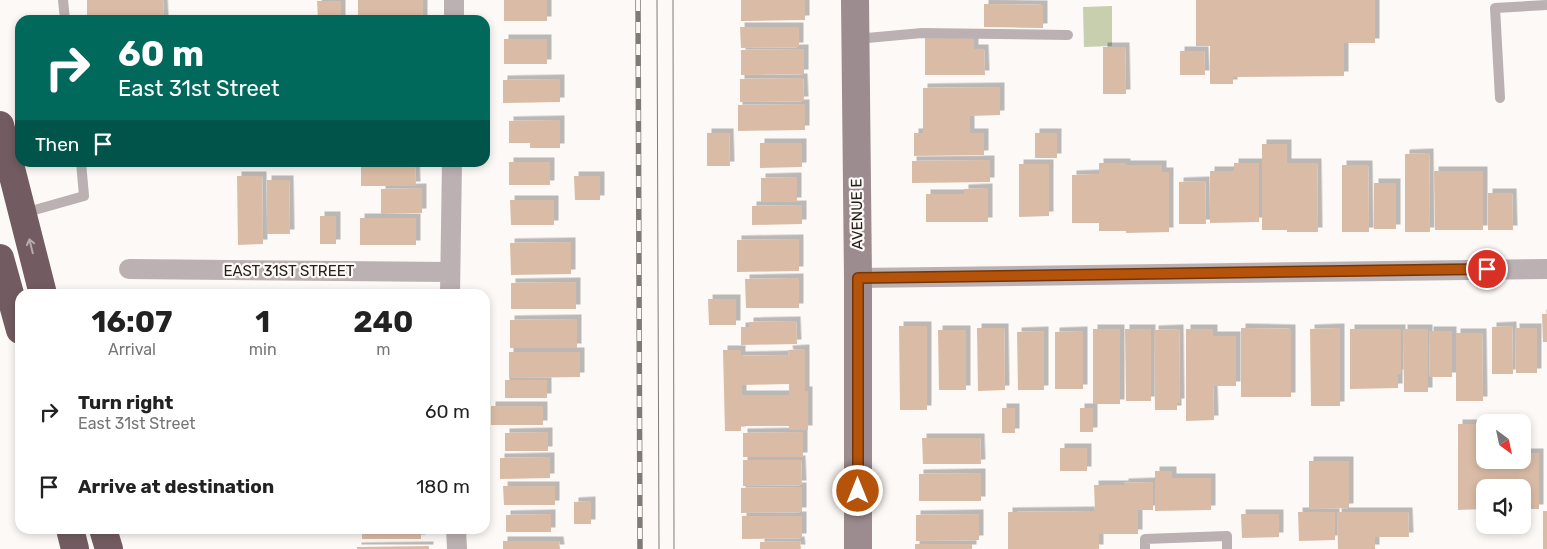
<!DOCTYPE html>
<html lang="en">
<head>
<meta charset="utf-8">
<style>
	body { margin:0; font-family:Rubik,sans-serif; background:#f6f6f6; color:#222; height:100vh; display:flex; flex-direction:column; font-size:19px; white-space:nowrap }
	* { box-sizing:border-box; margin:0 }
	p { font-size:16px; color:#767676 }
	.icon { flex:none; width:28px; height:28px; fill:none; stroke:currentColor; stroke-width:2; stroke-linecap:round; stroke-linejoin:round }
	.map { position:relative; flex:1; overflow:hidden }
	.drawer { position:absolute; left:15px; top:289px; width:475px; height:245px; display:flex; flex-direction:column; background:#fff; border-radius:15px; box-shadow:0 2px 8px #0003 }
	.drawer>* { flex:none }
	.guide { position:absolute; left:15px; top:15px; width:475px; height:152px; border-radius:15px; box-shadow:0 2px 8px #0003; background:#00695c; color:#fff; overflow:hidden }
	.needle { width:32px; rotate:147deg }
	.buttons { position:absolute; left:1476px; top:414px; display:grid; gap:10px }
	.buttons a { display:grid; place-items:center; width:55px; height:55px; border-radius:10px; background:#fff; box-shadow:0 2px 8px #0003; font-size:25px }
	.pin { position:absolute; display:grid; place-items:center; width:42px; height:42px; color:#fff; margin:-21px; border:2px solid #fff; border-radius:50%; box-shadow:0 1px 5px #0007 }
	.me { position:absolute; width:55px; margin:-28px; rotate:0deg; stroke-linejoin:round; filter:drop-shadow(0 0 4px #0008) }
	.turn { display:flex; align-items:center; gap:18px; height:105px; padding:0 20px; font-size:22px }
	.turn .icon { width:65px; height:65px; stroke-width:2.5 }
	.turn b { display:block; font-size:35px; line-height:42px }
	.then { display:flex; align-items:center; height:48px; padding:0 20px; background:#0003; gap:10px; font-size:19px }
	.eta { display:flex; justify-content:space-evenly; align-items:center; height:85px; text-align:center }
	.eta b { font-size:30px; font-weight:700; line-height:35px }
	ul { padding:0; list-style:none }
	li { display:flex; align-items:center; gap:15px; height:75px; padding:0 20px }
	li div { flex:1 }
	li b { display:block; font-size:19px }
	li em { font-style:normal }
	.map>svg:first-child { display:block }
</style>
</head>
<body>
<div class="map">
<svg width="1547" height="549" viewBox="0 0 1547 549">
	<defs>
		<filter id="shadow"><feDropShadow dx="4.5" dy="-4.5" stdDeviation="0" flood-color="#0004"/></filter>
	</defs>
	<rect width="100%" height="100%" fill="#fdf9f6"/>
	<path fill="#c7cfae" d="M1112 6V46L1084 47 1083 7Z"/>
	<path fill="#dabca6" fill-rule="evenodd" filter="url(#shadow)" d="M87 0H163L164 20H87Z
		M358 0H423V20H358Z
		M504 0H547V21H504Z
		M741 0H805V20L741 21Z
		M1196 0H1375V43H1344V76L1233 77V84H1210V46H1196Z
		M317 1H341V20H318Z
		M984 4 1043 5V28L984 27Z
		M740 27H799V47L741 48Z
		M974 37V49H984L985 75H925V38Z
		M504 39H547V64H504Z
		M1103 47H1125L1126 94H1103Z
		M804 49V74L741 75V50Z
		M1180 51H1204L1205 75H1180Z
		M803 78 804 101 740 102V79Z
		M560 79V102L503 103V80Z
		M1000 87V115L970 116V133H984V155L914 156V133H923V88Z
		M805 104V130L738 131V105Z
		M560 120V148H530V143H509V121Z
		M707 133H729L730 166H707Z
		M1035 133H1057V158H1035Z
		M760 143H802V167L760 168Z
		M1262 144H1287V163H1317L1318 232H1287V230H1262Z
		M1429 153 1430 232H1405V154Z
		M990 160V182L912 183V161Z
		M361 162H415L416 186H361Z
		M509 162H550V185H509Z
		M1099 163H1126V165H1162V172H1169V232L1126 233V231H1099V223H1072V175L1099 174Z
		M1234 163H1259V222L1210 223V171H1234Z
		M1019 164H1049V216L1019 217Z
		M1342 165H1368L1369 232H1342Z
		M1434 171H1483V230H1435Z
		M237 176H262L263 244 238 245Z
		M574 176H600V200H575Z
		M797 177V202H761V178Z
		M267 180H289L290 234H267Z
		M1205 181 1206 224H1179V182Z
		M1374 183H1396V229H1374Z
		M422 188V213L381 214V189Z
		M988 188V222H926V194H964V189Z
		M1488 193H1512L1513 230H1488Z
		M510 200H554V225H511Z
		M802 205V224L752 225V206Z
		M320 216H336V244H320Z
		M360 218H416V245H360Z
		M799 239V271L737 272V240Z
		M571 242V274L511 275 510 243Z
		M799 278V308H746L745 279Z
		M576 282V309H511V283Z
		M708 299H736V325H709Z
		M1542 314H1547V342H1543Z
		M577 319V348H510V320Z
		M796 321 797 344 741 345V327H749V322Z
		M899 326H927V410H900Z
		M1512 326 1513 374H1492V327Z
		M977 328H1004L1005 390 978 391Z
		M1241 328 1291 329V397H1241Z
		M1340 328V406H1311L1310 329Z
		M1515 328H1537V373H1516Z
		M1093 329H1120V404H1093Z
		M1125 329H1151V401H1126Z
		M1179 329 1180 403H1177V410H1155L1154 330Z
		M1186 329H1213V336H1236V386H1213L1214 420 1186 421Z
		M1350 329H1401V374H1398V388L1350 389Z
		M1403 329H1428V392H1404Z
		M938 330H966V390H939Z
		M1044 331V390H1018L1017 332Z
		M1083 331V389H1055V332Z
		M1429 331H1452V377H1430Z
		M1456 333H1482L1483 401H1456Z
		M805 349V391H808V430H789V426H741V431H725L723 350H741V356L789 355 788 350ZM789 384V395H742V385Z
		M509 352H580V377L509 378Z
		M505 380H547V398H505Z
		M491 406H543V425H491Z
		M1002 408H1015V433H1002Z
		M1080 408H1093V432H1080Z
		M1458 424H1485V460H1522V453H1539V509H1522V488H1485V509L1458 510Z
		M548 432V451H505V433Z
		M803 432V457H743V433Z
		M922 438H980L981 464H923Z
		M1060 448H1087V471H1060Z
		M550 457V478L500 479V458Z
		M743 460H801L802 485 743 486Z
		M1309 461H1349V508L1309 509Z
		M1155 471H1172V478H1211V510L1155 511Z
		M981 473V501H919V474Z
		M1153 482V510H1138V534H1099V549H1008V512L1095 511 1094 485H1124V483Z
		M503 486H555V505H504Z
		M802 487V512L741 513V488Z
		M591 501V524H574V502Z
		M1543 511H1547V549H1543Z
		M1298 512H1335V540L1299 541Z
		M1337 512H1408L1409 537H1375V549H1338Z
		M551 514V532H506V515Z
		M979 514V540L916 541V515Z
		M1241 514H1279V537L1242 538Z
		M742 516H802V538L742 539Z
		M362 529H421V539H362Z
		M503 541H559L560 549H503Z
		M800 541 801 549H760V542Z
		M915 544H972V549H915Z
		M429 546V549H357V547Z"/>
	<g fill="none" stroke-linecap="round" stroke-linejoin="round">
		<path stroke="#bbb0b2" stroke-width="10" d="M63 0 65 20
			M856 39 922 33 1068 35
			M1500 98 1495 8 1547 5
			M24 213 84 196 81 162
			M1145 549V539L1227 536V549"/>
		<path stroke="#bbb0b2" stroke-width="20" d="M454 20V0
			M129 269 450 272
			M858 278 1547 269
			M450 294 452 162
			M456 529 457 549"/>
		<path stroke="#9c8c8f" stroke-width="28" d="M855 0 858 278V549"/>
		<path stroke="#725c61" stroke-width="28" d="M0 125 43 294
			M0 258 20 330
			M70 529 75 549
			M103 529 109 549"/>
		<path stroke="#817b76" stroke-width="1" d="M657 0 659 549
			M673 0 674 549"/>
		<g stroke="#817b76" stroke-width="5.5">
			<path id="rail" d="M638 0 640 549"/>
		</g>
		<use href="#rail" stroke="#fdf9f6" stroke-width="4" stroke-dasharray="11" stroke-linecap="butt"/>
	</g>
	<defs><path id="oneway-shaft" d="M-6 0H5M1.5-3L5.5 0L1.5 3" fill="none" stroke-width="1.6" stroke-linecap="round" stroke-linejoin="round" transform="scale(1.25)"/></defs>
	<use stroke="#b8aaac" href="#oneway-shaft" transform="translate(31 246) rotate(-104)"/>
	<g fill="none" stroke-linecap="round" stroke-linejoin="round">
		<g stroke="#753606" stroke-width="12">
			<path id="route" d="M858 491V278L1487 269"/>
		</g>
		<use href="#route" stroke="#b45309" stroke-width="9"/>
	</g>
	<g text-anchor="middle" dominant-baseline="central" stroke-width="4.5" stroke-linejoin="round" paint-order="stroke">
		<g font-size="15" fill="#27201a" stroke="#fdf9f6">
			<text transform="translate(857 214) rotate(-91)">AVENUE E</text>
			<text x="289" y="271">EAST 31ST STREET</text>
		</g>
	</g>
</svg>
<div class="buttons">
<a><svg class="needle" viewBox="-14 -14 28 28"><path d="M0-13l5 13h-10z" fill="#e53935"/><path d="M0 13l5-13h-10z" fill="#767676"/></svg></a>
<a><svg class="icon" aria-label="sound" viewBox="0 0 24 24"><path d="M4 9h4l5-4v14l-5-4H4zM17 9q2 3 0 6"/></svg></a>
</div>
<div class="pin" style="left:1487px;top:269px;background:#d93025"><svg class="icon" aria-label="arrive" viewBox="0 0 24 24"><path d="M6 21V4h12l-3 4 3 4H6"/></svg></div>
<svg class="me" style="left:858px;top:491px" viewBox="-20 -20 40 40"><circle r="17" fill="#b45309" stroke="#fff" stroke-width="3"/><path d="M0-11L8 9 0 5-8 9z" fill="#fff"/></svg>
<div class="guide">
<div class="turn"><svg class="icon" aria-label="right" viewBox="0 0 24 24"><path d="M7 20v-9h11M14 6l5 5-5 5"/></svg><div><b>60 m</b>East 31st Street</div></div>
<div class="then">Then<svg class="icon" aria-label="arrive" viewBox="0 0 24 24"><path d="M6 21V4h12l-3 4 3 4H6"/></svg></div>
</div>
<section class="drawer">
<div class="eta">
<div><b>16:07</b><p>Arrival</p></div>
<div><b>1</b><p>min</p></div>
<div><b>240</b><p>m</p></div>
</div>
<ul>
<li><svg class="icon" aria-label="right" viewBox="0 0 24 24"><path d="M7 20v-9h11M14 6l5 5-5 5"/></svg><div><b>Turn right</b><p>East 31st Street</p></div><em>60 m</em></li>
<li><svg class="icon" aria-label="arrive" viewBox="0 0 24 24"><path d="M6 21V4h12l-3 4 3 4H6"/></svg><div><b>Arrive at destination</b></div><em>180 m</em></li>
</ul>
</section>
</div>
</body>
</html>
